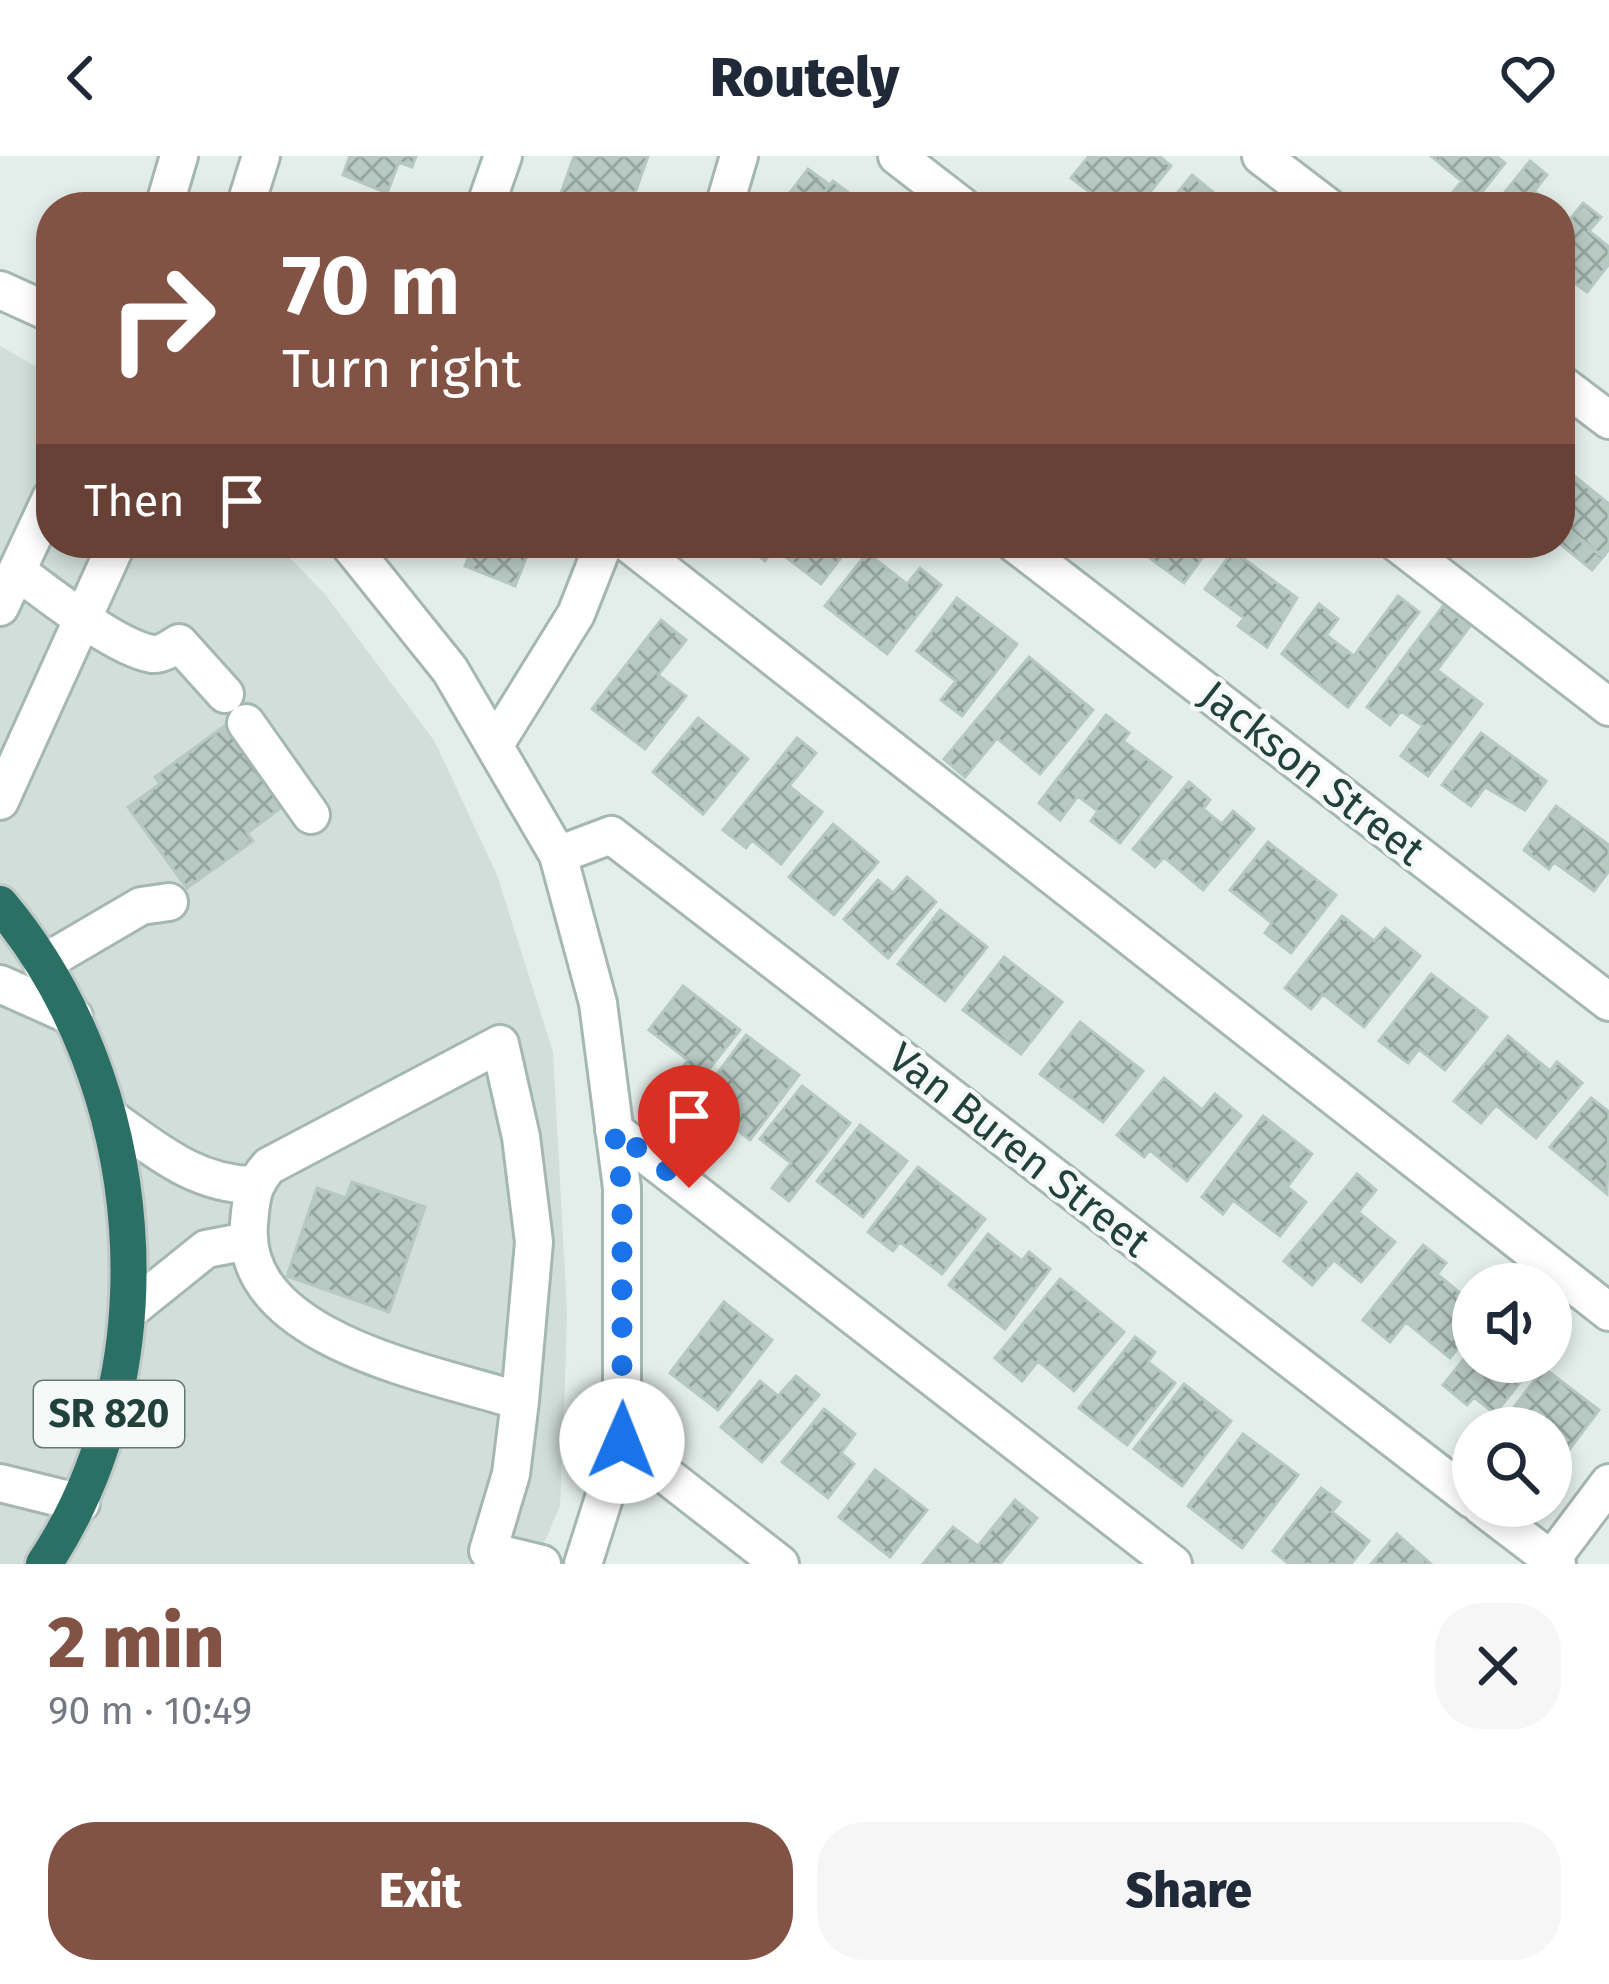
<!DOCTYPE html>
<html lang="en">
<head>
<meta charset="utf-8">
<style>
	body { margin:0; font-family:"Fira Sans",sans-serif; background:#f6f6f7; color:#1f2937; height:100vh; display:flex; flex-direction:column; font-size:45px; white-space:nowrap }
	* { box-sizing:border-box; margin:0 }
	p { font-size:39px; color:#747a83 }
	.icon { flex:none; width:66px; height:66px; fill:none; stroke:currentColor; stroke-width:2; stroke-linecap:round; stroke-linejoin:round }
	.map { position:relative; height:1408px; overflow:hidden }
	.sheet { display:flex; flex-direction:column; background:#fff; flex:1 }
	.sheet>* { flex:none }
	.hud { position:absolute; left:36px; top:36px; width:1539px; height:366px; border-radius:48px; box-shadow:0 6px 18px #0003; background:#825244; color:#fff; overflow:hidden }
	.tools { position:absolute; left:1452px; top:1107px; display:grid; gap:24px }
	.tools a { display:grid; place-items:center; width:120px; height:120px; border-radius:50%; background:#fff; box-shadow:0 6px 18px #0003; font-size:60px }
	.pin { position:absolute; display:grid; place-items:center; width:102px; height:102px; color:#fff; margin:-123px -51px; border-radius:50% 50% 50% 0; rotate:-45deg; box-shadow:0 0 12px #0007 }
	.pin .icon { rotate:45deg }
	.me { position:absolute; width:132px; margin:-66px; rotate:1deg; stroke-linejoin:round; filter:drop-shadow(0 0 9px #0008) }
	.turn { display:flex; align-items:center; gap:42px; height:252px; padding:0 48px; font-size:54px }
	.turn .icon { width:156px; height:156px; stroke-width:2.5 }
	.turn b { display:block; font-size:84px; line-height:102px }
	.then { display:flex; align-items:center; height:114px; padding:0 48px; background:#0003; gap:24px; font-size:45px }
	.round { display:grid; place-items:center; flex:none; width:126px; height:126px; border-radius:48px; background:#f6f6f7 }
	.head { display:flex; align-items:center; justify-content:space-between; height:204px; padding:0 48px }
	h1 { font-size:72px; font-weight:800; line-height:90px; color:#825244 }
	.primary-button { display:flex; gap:24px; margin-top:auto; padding:24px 48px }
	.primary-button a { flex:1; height:138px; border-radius:48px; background:#825244; color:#fff; font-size:48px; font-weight:800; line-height:138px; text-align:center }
	.primary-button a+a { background:#f6f6f7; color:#1f2937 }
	header { display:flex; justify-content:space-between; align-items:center; height:156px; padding:0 48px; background:#fff; font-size:54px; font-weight:800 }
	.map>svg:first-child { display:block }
</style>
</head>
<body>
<header><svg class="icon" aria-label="back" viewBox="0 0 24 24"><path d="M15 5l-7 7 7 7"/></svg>Routely<svg class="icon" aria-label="heart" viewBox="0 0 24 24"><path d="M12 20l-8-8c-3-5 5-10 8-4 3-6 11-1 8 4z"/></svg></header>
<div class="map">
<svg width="1609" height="1408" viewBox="0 0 1609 1408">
	<defs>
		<pattern id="building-cross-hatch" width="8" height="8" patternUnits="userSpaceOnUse" patternTransform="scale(3)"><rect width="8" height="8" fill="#b8c9c3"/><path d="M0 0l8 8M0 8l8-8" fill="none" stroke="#95a59f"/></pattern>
	</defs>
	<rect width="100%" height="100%" fill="#e3eeea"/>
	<path fill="#d1ded9" d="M0 190 51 219V387H275L325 438 435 586 497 719 553 896 567 1156 565 1224 560 1350 535 1408H0Z"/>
	<path fill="url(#building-cross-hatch)" stroke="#b5c9c1" stroke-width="3" d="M350 0H416L412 11 399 6 387 37 343 19Z
		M574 0H648L630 51H581L559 43Z
		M1089 0H1159L1171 10 1138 51H1110L1071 22Z
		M1431 0H1496L1505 7 1470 51 1453 36 1462 25Z
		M1530 5 1547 19 1534 35 1555 51H1493Z
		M808 13 830 29 818 44 827 51H779Z
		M1192 19 1231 51H1166Z
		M833 25 866 50 865 51H827L818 44Z
		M1583 47 1601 61 1589 75 1609 91V108L1587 136 1560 117V76Z
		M1573 319 1609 348V393L1603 401 1560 370V335Z
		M1562 368 1603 401 1592 414 1559 387Z
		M475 387H532L515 430 465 410Z
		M852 387 821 428 774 392 765 405 743 388Z
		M1129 387H1204L1210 391 1184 427Z
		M1233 395 1297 442 1267 491 1238 470 1244 462 1205 433Z
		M867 397 907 428 920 412 941 429 887 498 825 450Z
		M1398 440 1419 456 1348 551 1282 498 1319 448 1338 463 1326 479 1354 500Z
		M957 442 1017 488 962 560 941 544 956 525 917 495Z
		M1443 450 1470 470 1437 514 1482 548 1428 620 1401 600 1423 570 1401 555 1390 569 1367 551Z
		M661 464 686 484 658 519 686 540 645 593 592 553Z
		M1029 501 1093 554 1040 618 997 582 965 621 944 603Z
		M1106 559 1129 577 1123 585 1171 621 1120 687 1091 665 1098 655 1078 640 1060 664 1039 647Z
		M698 562 748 603 703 658 653 616Z
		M227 568 286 648 247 677 253 685 187 732 128 651 160 628 155 621Z
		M1481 577 1546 625 1525 654 1485 631 1471 650 1442 629Z
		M797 582 816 597 789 630 822 656 781 708 752 684 746 692 723 674Z
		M1189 626 1210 644 1203 653 1222 668 1233 655 1254 673 1203 734 1164 701 1155 711 1133 693Z
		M1556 650 1609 689V715L1594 735 1554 706 1549 713 1524 694Z
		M833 668 878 706 834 759 789 721Z
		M1268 686 1336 739 1291 797 1265 777 1272 767 1230 734Z
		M907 721 936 746 888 802 844 763 878 724 893 737Z
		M940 754 987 791 945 845 898 808Z
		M1342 760 1374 785 1385 772 1420 800 1364 871 1323 838 1311 853 1285 832Z
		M1004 801 1062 846 1021 898 963 854Z
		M1431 818 1487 861 1445 914 1419 893 1408 907 1379 885Z
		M683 830 740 874 694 932 677 919 688 904 649 874Z
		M1080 866 1143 915 1103 966 1040 918Z
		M746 879 799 919 750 984 732 970 742 956 708 930Z
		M1508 880 1550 915 1557 906 1582 927 1536 982 1496 949 1481 967 1454 945Z
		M1164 922 1202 954 1215 938 1241 960 1187 1025 1150 994 1144 1001 1117 979Z
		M802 930 850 967 789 1045 772 1032 791 1007 760 983Z
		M1591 942 1609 956 1607 1038 1550 991Z
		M1263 960 1312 998 1287 1031 1306 1046 1280 1080 1233 1044 1223 1058 1202 1041Z
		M860 969 907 1005 863 1061 817 1025Z
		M918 1011 985 1063 942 1118 900 1086 893 1095 868 1076Z
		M1357 1018 1376 1034 1358 1056 1395 1086 1361 1126 1334 1104 1312 1129 1284 1105Z
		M352 1026 425 1051 389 1156 287 1120 317 1032 346 1042Z
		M988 1078 1022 1105 1029 1096 1050 1113 1005 1173 949 1129Z
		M1423 1089 1446 1107 1437 1118 1472 1147 1462 1159 1473 1174 1450 1202 1406 1166 1390 1186 1363 1164Z
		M1060 1123 1124 1176 1074 1235 1038 1205 1022 1225 995 1202Z
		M724 1146 772 1184 718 1254 670 1217Z
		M1135 1181 1155 1196 1148 1206 1175 1227 1127 1289 1079 1252Z
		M1473 1192V1206H1536L1495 1258 1474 1241 1467 1249 1443 1229Z
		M1544 1212 1599 1254 1559 1307 1551 1301V1272H1498Z
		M796 1220 819 1239 762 1306 721 1271 760 1225 778 1240Z
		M1184 1228 1231 1265 1182 1330 1134 1293Z
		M824 1253 855 1278 841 1297 854 1308 828 1342 782 1306Z
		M1243 1278 1298 1319 1242 1392 1188 1350Z
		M875 1314 927 1354 890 1401 839 1361Z
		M1321 1332 1340 1346 1332 1356 1369 1385 1351 1408H1289L1273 1395Z
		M1015 1344 1037 1362 1000 1408H923L953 1371 978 1390Z
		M1397 1378 1431 1408H1371Z"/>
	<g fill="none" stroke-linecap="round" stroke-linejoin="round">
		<g stroke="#a5b7b2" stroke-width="42">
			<path id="minor" d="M897 0 963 51
				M1261 0 1328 51
				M164 51 179 0
				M245 51 261 0
				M485 51 503 0
				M724 51 739 0
				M0 134 51 157
				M1560 227 1609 264
				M348 387 450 514 558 699 598 847 622 1032V1285L583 1408
				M628 387 1609 1156
				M1014 387 1609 846
				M1397 387 1609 551
				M17 415C48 438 116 492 152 498 162 499 171 492 179 487L225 538
				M0 451 51 342
				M246 567 311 659
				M496 587 576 458 604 387
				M0 645 117 387
				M558 699 611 679 1473 1344
				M42 808 141 750 169 746
				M0 828 74 861
				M500 888 521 981 534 1086 520 1245C436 1218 239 1185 249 1068 251 1042 252 1029 269 1010Z
				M109 961C155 993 194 1028 252 1029
				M614 974 1173 1408
				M129 1155 206 1093 248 1085
				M520 1245 511 1318 488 1395 542 1408
				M622 1285 780 1408
				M0 1327 81 1347
				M1481 1350 1557 1408
				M1548 1408 1609 1327"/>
		</g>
		<g stroke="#c1cac8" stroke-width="42">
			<path id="highway" d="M0 748C150 926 174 1213 44 1408"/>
		</g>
		<use href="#minor" stroke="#fff" stroke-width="36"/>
		<use href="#highway" stroke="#2b7064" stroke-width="36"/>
	</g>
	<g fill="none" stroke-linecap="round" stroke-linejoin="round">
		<path stroke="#1a73e8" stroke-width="21" stroke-dasharray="0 37.8" d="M622 1285V1032L614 974 689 1032"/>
	</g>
	<g text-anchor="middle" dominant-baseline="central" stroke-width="9" stroke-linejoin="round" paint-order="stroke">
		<rect fill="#f5faf8" stroke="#617873" stroke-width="3" x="34" y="1225" width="150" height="66" rx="9"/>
		<g font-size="39" font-weight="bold" fill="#21413a">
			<text x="109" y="1258">SR 820</text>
		</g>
		<g font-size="42" fill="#21413a" stroke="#f5faf8">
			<text transform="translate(1312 617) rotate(38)">Jackson Street</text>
			<text transform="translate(1019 994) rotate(38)">Van Buren Street</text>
		</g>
	</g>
</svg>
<div class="tools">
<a><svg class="icon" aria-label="sound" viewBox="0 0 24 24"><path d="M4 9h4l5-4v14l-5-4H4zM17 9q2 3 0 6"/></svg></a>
<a><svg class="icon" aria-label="search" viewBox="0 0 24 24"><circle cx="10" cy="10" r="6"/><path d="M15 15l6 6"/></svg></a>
</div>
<div class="pin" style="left:689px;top:1032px;background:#d93025"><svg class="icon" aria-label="arrive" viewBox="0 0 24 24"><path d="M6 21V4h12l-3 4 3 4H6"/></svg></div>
<svg class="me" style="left:622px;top:1285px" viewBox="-20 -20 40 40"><circle r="19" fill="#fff"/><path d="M0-13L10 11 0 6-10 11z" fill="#1a73e8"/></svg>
<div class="hud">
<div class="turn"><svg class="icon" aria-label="right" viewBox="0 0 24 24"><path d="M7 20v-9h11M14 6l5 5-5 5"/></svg><div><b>70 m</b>Turn right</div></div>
<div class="then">Then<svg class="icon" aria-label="arrive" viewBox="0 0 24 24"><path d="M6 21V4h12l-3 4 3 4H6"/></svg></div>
</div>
</div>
<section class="sheet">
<div class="head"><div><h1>2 min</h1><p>90 m · 10:49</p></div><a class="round"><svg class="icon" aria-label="close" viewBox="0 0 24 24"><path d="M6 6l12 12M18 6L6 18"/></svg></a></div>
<div class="primary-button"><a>Exit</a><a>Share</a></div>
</section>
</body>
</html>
